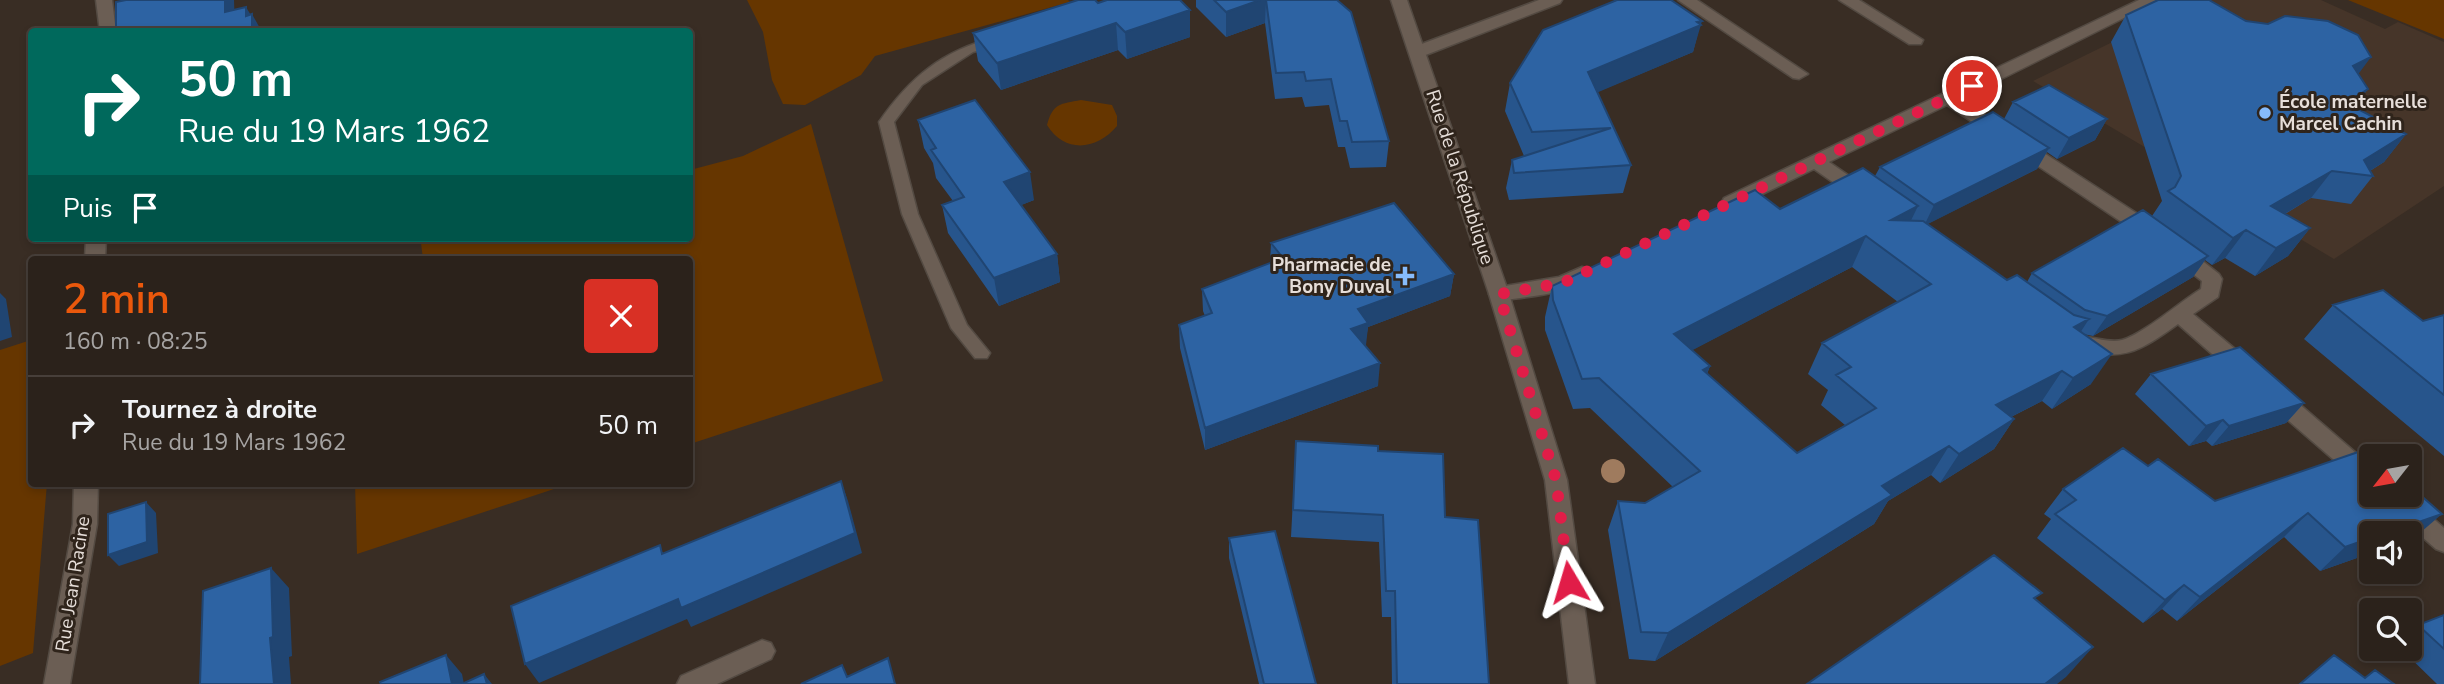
<!DOCTYPE html>
<html lang="fr">
<head>
<meta charset="utf-8">
<style>
	body { margin:0; font-family:"Nunito Sans",sans-serif; background:#372f28; color:#f1f3f6; height:100vh; display:flex; flex-direction:column; font-size:26px; white-space:nowrap }
	* { box-sizing:border-box; margin:0 }
	p { font-size:23px; color:#a6a4a3 }
	.icon { flex:none; width:38px; height:38px; fill:none; stroke:currentColor; stroke-width:2; stroke-linecap:round; stroke-linejoin:round }
	.map { position:relative; flex:1; overflow:hidden }
	.panel { position:absolute; left:28px; top:256px; width:665px; height:231px; display:flex; flex-direction:column; background:#2b221b; border-radius:7px; box-shadow:0 4px 10px #0003,0 0 0 2px #473f3a }
	.panel>* { flex:none }
	.top-card { position:absolute; left:28px; top:28px; width:665px; height:214px; border-radius:7px; box-shadow:0 4px 10px #0003,0 0 0 2px #473f3a; background:#00695c; color:#fff; overflow:hidden }
	.needle { width:46px; rotate:239deg }
	.tools { position:absolute; left:2359px; top:444px; display:grid; gap:14px }
	.tools a { display:grid; place-items:center; width:63px; height:63px; border-radius:7px; background:#2b221b; box-shadow:0 4px 10px #0003,0 0 0 2px #473f3a; font-size:35px }
	.pin { position:absolute; display:grid; place-items:center; width:60px; height:60px; color:#fff; margin:-30px; border:4px solid #fff; border-radius:50%; box-shadow:0 2px 7px #0007 }
	.me { position:absolute; width:77px; margin:-38px; rotate:353deg; stroke-linejoin:round; filter:drop-shadow(0 0 5px #0008) }
	.turn { display:flex; align-items:center; gap:24px; height:147px; padding:0 35px; font-size:32px }
	.turn .icon { width:91px; height:91px; stroke-width:2.5 }
	.turn b { display:block; font-size:49px; line-height:60px }
	.then { display:flex; align-items:center; height:66px; padding:0 35px; background:#0003; gap:14px; font-size:26px }
	.round { display:grid; place-items:center; flex:none; width:74px; height:74px; border-radius:7px; background:#372f28 }
	.head { display:flex; align-items:center; justify-content:space-between; height:119px; padding:0 35px }
	h1 { font-size:42px; font-weight:600; line-height:52px; color:#ea580c }
	ul { padding:0; list-style:none }
	li { display:flex; align-items:center; gap:21px; height:98px; padding:0 35px; border-top:2px solid #473f3a }
	li div { flex:1 }
	li b { display:block; font-size:26px }
	li em { font-style:normal }
	.map>svg:first-child { display:block }
</style>
</head>
<body>
<div class="map">
<svg width="2444" height="684" viewBox="0 0 2444 684">
	<rect width="100%" height="100%" fill="#392d24"/>
	<path fill="#463529" d="M2198 0H2321L2385 29 2398 22 2444 42V186L2334 259 2033 81Z"/>
	<path fill="#663600" d="M747 0H1068L1070 2 875 56 861 75 805 105 783 104 772 80 763 32Z
		M2348 0H2444V39Z
		M1081 100 1112 105 1117 116V126C1097 150 1065 154 1047 125 1053 103 1060 104 1081 100Z
		M811 124 883 381 690 444V259H423L421 243 439 238H690V170L743 156Z
		M31 340 32 483H47L33 653 0 666V350Z
		M355 483H572L357 554Z"/>
	<g fill="none" stroke-linecap="round" stroke-linejoin="round">
		<g stroke="#534a42" stroke-width="3">
			<path id="lane" d="M996 37 1001 38V44L973 52 922 85 894 122 918 214 967 325 990 353 987 358H975L951 328 902 214 879 122C910 77 942 51 996 37Z"/>
		</g>
		<g stroke="#534a42" stroke-width="3">
			<path id="street" d="M96 0H112L116 32H100Z
				M1539 0H1562L1560 3 1423 56H1411L1409 52 1411 48Z
				M1678 0H1697L1808 74 1799 79 1793 78Z
				M1839 0H1859L1923 40 1921 44H1909Z
				M2139 0H2160L1961 99 2167 233 2219 274 2222 279 2218 297 2193 314 2253 364 2256 370 2253 376 2245 378 2237 376 2178 324C2139 352 2121 363 2073 348L2069 343 2073 338C2088 333 2105 344 2122 340 2142 335 2181 301 2201 289L2202 281 2153 243 1947 105 1829 162 1871 191 1873 195 1871 199H1857L1814 169 1738 206H1724L1722 202 1724 198Z
				M86 238H106L105 259H85Z
				M1582 267 1589 269 1592 274C1580 294 1521 297 1499 301L1492 299 1489 294 1492 289 1499 287 1559 277Z
				M2275 388 2283 390 2371 466V488L2363 485 2267 402 2264 396 2267 390Z
				M74 483H98L97 524 70 684H44L73 524Z
				M2379 495H2406L2444 528V552L2436 549 2382 502Z
				M762 640 771 643 775 651 771 659 717 684H677L681 676Z"/>
		</g>
		<g stroke="#534a42" stroke-width="3">
			<path id="secondary" d="M1391 0H1407L1509 294 1567 480 1595 684H1569L1545 480 1489 294Z"/>
		</g>
		<use href="#lane" fill="#6b5e54" fill-rule="evenodd"/>
		<use href="#street" fill="#6b5e54" fill-rule="evenodd"/>
		<use href="#secondary" fill="#6b5e54" fill-rule="evenodd"/>
	</g>
	<circle fill="#9f7b5e" cx="1613" cy="471" r="12"/>
	<path fill="#27558c" fill-rule="evenodd" d="M1196 0H1337L1389 141 1386 167 1350 168 1345 147H1338L1329 105 1305 107 1302 97 1275 99 1265 23 1226 37 1196 7Z
		M1098 3 1190 10V37L1127 59 1118 50 1001 90 978 61 973 33Z
		M2126 15 2246 21 2358 74 2354 107 2406 134 2384 162 2370 171 2373 176 2351 204 2311 198 2285 214 2310 228 2288 256 2255 276 2225 258 2212 265 2205 260 2193 277 2093 336 2083 334 2091 384 2052 409 2042 401 2011 417 2014 419 1994 449 1940 483 1931 475 1888 501 1874 524 1655 661 1629 659 1608 530 1618 501 1645 503 1673 487 1590 408 1573 409 1545 330V317L1552 286 1875 176 1880 167 2004 119 2013 102 2107 119 2095 140 2057 159 2047 152 2037 169 1927 224 2007 280 2027 282 2032 273 2152 216 2162 201 2111 42ZM1852 267 1898 302 1822 343 1808 374 1828 390 1821 405 1845 425 1797 453 1707 374 1710 366 1692 350Z
		M1700 25 1693 52 1597 92 1631 165 1623 193 1509 200 1506 188 1512 160 1524 156 1505 111 1510 83Z
		M918 120 1034 200 1021 205 1057 254 1060 282 999 306 948 233 942 205 953 201 936 178 933 163 924 148Z
		M1271 243 1454 274 1450 296 1368 327 1365 345 1378 386 1205 450 1180 348 1179 325 1205 316 1203 311 1202 289 1270 263Z
		M2333 305 2423 321 2444 315V456L2304 339Z
		M2151 374 2304 403 2286 423 2212 446 2206 441 2189 446 2135 394Z
		M1296 441 1378 451 1445 517 1489 684H1392L1391 617H1382L1379 542 1291 537Z
		M2367 449 2414 538 2410 540V534H2371V553L2320 571 2284 537 2177 621 2162 609 2143 623 2037 538 2051 519 2044 514 2063 489 2148 466 2215 501Z
		M1229 538 1316 684H1259L1229 558Z
		M2444 615V684H2437L2401 649H2410V632L2418 625Z"/>
	<path fill="#204572" d="M225 0H234L235 29 225 12Z
		M1260 0H1266L1265 23 1226 37V12Z
		M246 7 252 17V14L262 32H252L246 16Z
		M1190 10V37L1127 59 1125 32Z
		M1702 21 1693 52 1582 99 1588 72Z
		M1116 23 1118 50 1001 90 997 63Z
		M2371 57 2351 84 2353 66Z
		M2368 89 2347 117 2346 103Z
		M2107 119 2095 140 2057 159 2069 138Z
		M2406 134 2384 162 2363 175 2364 160Z
		M2049 148 2037 169 1924 226 1934 205Z
		M2332 171 2311 198 2251 234 2271 206Z
		M1030 172 1034 200 1009 210 1004 182Z
		M1918 206 1903 237 1891 220Z
		M2310 228 2288 256 2255 276 2276 248Z
		M2246 230 2225 258 2212 265 2233 238Z
		M1866 236 1852 267 1664 365 1674 334Z
		M1057 254 1060 282 999 306 994 278Z
		M2208 256 2193 277 2093 336 2107 316Z
		M1454 274 1450 296 1368 327 1366 345 1349 351 1351 329 1358 309Z
		M0 293 6 299 12 337 0 341Z
		M2089 319 2069 350 2074 327Z
		M2112 354 2091 384 2052 409 2073 378Z
		M1380 363 1378 386 1205 450V428Z
		M1710 366 1698 396 1703 370Z
		M2062 371 2042 401 1976 435 1996 405Z
		M2304 403 2286 423 2212 446 2229 426Z
		M2014 419 1994 449 1940 483 1959 454Z
		M2223 420 2206 441 2189 446 2206 426Z
		M1949 446 1931 475 1888 501 1874 524 1655 661 1668 633 1882 486Z
		M841 481 848 501 862 553 691 627 687 619 539 683 525 664Z
		M146 502 156 513 158 553 119 566 108 555Z
		M2308 513 2284 537 2177 621 2200 597Z
		M2442 514 2414 538 2410 540V534H2384Z
		M2371 538V553L2320 571 2345 547Z
		M271 568 289 588 292 656 289 657 291 684H274L270 638Z
		M2184 585 2162 609 2143 623 2165 600Z
		M2093 647 2066 677 2057 684H2045Z
		M446 655 462 674 464 684H452Z
		M484 674 492 684H487Z"/>
	<path fill="#2d63a3" stroke="#204572" stroke-width="2" fill-rule="evenodd" d="M126 0H225V12L246 7V16L252 14V32H116V2Z
		M1078 0H1095L1098 3 1107 0H1180L1190 10 1125 32 1116 23 997 63 973 33Z
		M1214 0H1260L1226 12Z
		M1266 0H1337L1351 12 1389 141 1352 142 1347 121H1340L1331 79 1306 81 1304 72 1276 73Z
		M1617 0H1671L1702 21 1697 22 1701 25 1588 72 1631 165 1514 173 1512 160 1611 128 1532 132 1510 83 1543 30Z
		M2158 0H2209L2246 21 2268 24 2285 16 2328 21 2358 35 2371 57 2353 66 2368 89 2346 103 2406 134 2364 160 2373 176 2332 171 2271 206 2310 228 2276 248 2246 230 2233 238 2168 191 2175 187 2181 176 2126 15Z
		M2049 85 2107 119 2069 138 2013 102Z
		M975 100 1030 172 1004 182 1057 254 994 278 942 205 964 197 931 150 936 148 918 120Z
		M1993 112 2049 148 1934 205 1880 167Z
		M1863 168 1918 206 1891 220 1923 221 2007 280 2017 275 2074 315 2089 319 2074 327 2112 354 2073 378 2062 371 1996 405 2014 419 1959 454 1949 446 1882 486 1892 495 1668 633 1641 632 1618 501 1645 503 1700 471 1599 378 1582 379 1553 300 1552 286 1755 190 1780 209ZM1866 236 1931 284 1822 343 1851 367 1836 375 1876 408 1797 453 1703 370 1710 366 1674 334Z
		M1394 203 1454 274 1358 309 1368 323 1351 329 1380 363 1205 428 1179 325 1212 313 1202 289 1283 258 1271 243Z
		M2143 210 2208 256 2107 316 2085 310 2032 273Z
		M2383 290 2423 321 2444 315V395L2333 305Z
		M2240 347 2304 403 2229 426 2223 420 2206 426 2151 374Z
		M1296 441 1378 446V451L1443 454 1445 517 1478 520 1489 684H1397L1395 591H1386L1383 515 1293 510Z
		M2123 448 2148 466 2158 459 2215 501 2367 449 2376 457H2371V495H2410V486L2442 514 2384 534H2371V538L2345 547 2308 513 2200 597 2184 585 2165 600 2055 514 2076 500 2063 489Z
		M841 481 855 533 681 608 678 599 525 664 511 606 660 545 662 554Z
		M146 502 147 542 108 555V514Z
		M1275 531 1316 684H1264L1229 538Z
		M1994 555 2042 593 2034 598 2093 647 2045 684H1807Z
		M271 568 273 637 270 638 274 684H200L203 591Z
		M2444 615V649L2418 625Z
		M446 655 452 684H381L380 682Z
		M2334 655 2365 678 2375 670 2394 684H2300Z
		M888 658 895 684H801L842 665 847 677Z
		M484 674 487 684H462Z"/>
	<g fill="none" stroke-linecap="round" stroke-linejoin="round">
		<path stroke="#e11d48" stroke-width="12" stroke-dasharray="0 21.6" d="M1569 582 1556 480 1499 294 1563 283 1972 86"/>
	</g>
	<g fill="#87bbfb" stroke="#2f241b" stroke-width="2.5">
		<circle cx="2265" cy="113" r="7"/>
		<path d="M1401.5 265.5h7v7h7v7h-7v7h-7v-7h-7v-7h7z"/>
	</g>
	<g text-anchor="middle" dominant-baseline="central" stroke-width="6" stroke-linejoin="round" paint-order="stroke">
		<g font-size="19" font-weight="bold" fill="#e6ded9" stroke="#2f241b" text-anchor="start">
			<text x="2279" y="102">École maternelle<tspan x="2279" dy="22">Marcel Cachin</tspan></text>
			<text x="1391" y="265" text-anchor="end">Pharmacie de<tspan x="1391" dy="22">Bony Duval</tspan></text>
		</g>
		<g font-size="19" fill="#e6ded9" stroke="#2f241b">
			<text transform="translate(1460 177) rotate(72)">Rue de la République</text>
			<text transform="translate(73 584) rotate(-81)">Rue Jean Racine</text>
		</g>
	</g>
</svg>
<div class="tools">
<a><svg class="needle" viewBox="-14 -14 28 28"><path d="M0-13l5 13h-10z" fill="#e53935"/><path d="M0 13l5-13h-10z" fill="#a6a4a3"/></svg></a>
<a><svg class="icon" aria-label="sound" viewBox="0 0 24 24"><path d="M4 9h4l5-4v14l-5-4H4zM17 9q2 3 0 6"/></svg></a>
<a><svg class="icon" aria-label="search" viewBox="0 0 24 24"><circle cx="10" cy="10" r="6"/><path d="M15 15l6 6"/></svg></a>
</div>
<div class="pin" style="left:1972px;top:86px;background:#d93025"><svg class="icon" aria-label="arrive" viewBox="0 0 24 24"><path d="M6 21V4h12l-3 4 3 4H6"/></svg></div>
<svg class="me" style="left:1569px;top:582px" viewBox="-20 -20 40 40"><path d="M0-17L14 15 0 8-14 15z" fill="#e11d48" stroke="#fff" stroke-width="4"/></svg>
<div class="top-card">
<div class="turn"><svg class="icon" aria-label="right" viewBox="0 0 24 24"><path d="M7 20v-9h11M14 6l5 5-5 5"/></svg><div><b>50 m</b>Rue du 19 Mars 1962</div></div>
<div class="then">Puis<svg class="icon" aria-label="arrive" viewBox="0 0 24 24"><path d="M6 21V4h12l-3 4 3 4H6"/></svg></div>
</div>
<section class="panel">
<div class="head"><div><h1>2 min</h1><p>160 m · 08:25</p></div><a class="round" style="background:#d93025;color:#fff"><svg class="icon" aria-label="close" viewBox="0 0 24 24"><path d="M6 6l12 12M18 6L6 18"/></svg></a></div>
<ul>
<li><svg class="icon" aria-label="right" viewBox="0 0 24 24"><path d="M7 20v-9h11M14 6l5 5-5 5"/></svg><div><b>Tournez à droite</b><p>Rue du 19 Mars 1962</p></div><em>50 m</em></li>
</ul>
</section>
</div>
</body>
</html>
